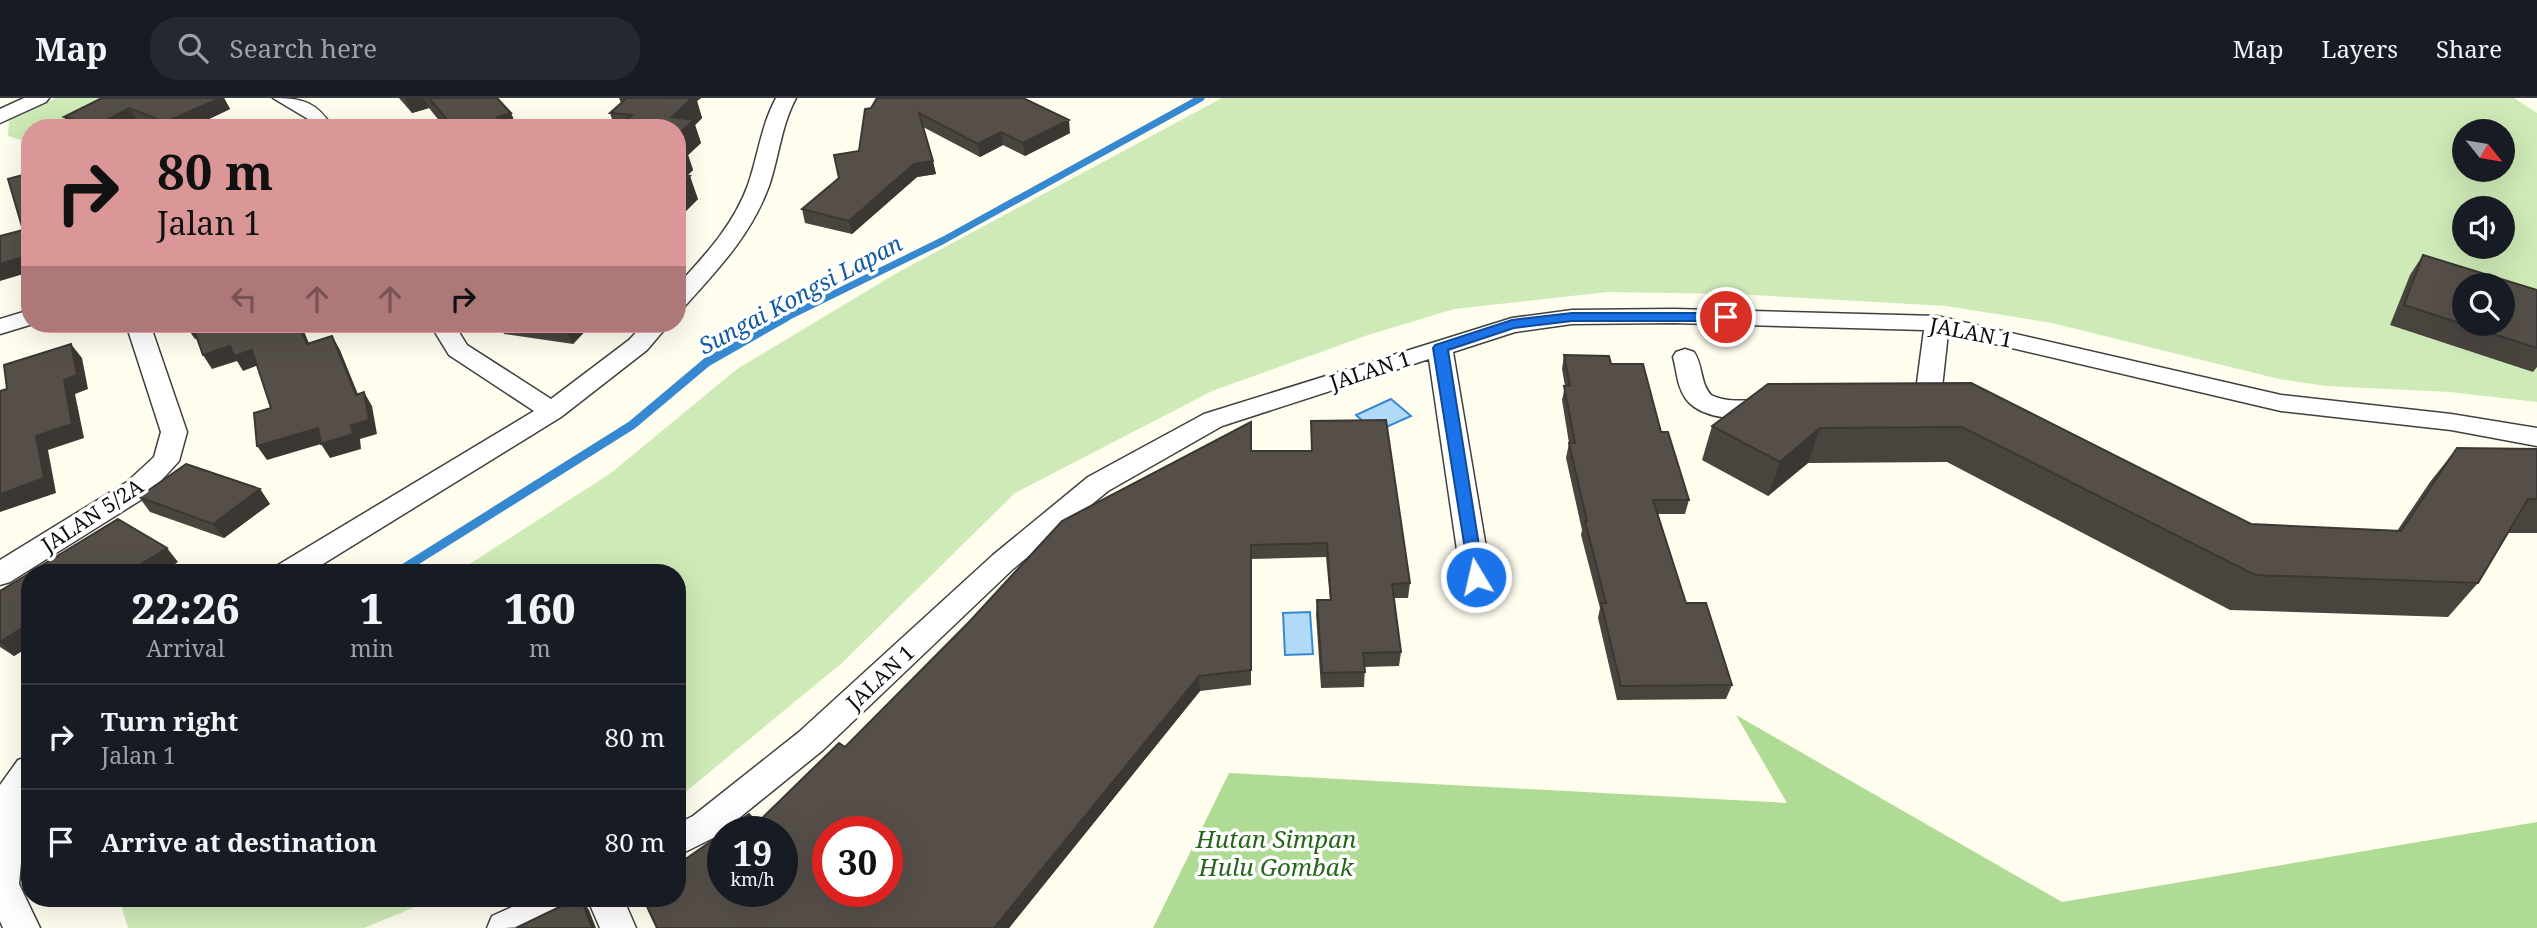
<!DOCTYPE html>
<html lang="en">
<head>
<meta charset="utf-8">
<style>
	body { margin:0; font-family:"Noto Serif",serif; background:#242831; color:#f1f3f6; height:100vh; display:flex; flex-direction:column; font-size:26px; white-space:nowrap }
	* { box-sizing:border-box; margin:0 }
	p { font-size:23px; color:#9ea1a6 }
	.icon { flex:none; width:38px; height:38px; fill:none; stroke:currentColor; stroke-width:2; stroke-linecap:round; stroke-linejoin:round }
	.map { position:relative; flex:1; overflow:hidden }
	.details { position:absolute; left:21px; top:466px; width:665px; height:343px; display:flex; flex-direction:column; background:#171b24; border-radius:28px; box-shadow:0 7px 28px #0002 }
	.details>* { flex:none }
	.hud { position:absolute; left:21px; top:21px; width:665px; height:214px; border-radius:28px; box-shadow:0 7px 28px #0002; background:#db9697; color:#111; overflow:hidden }
	.needle { width:46px; rotate:120deg }
	.fabs { position:absolute; left:2452px; top:21px; display:grid; gap:14px }
	.fabs a { display:grid; place-items:center; width:63px; height:63px; border-radius:50%; background:#171b24; box-shadow:0 7px 28px #0002; font-size:35px }
	.speed { position:absolute; left:707px; top:718px; display:flex; gap:14px; font-size:35px; font-weight:700; text-align:center }
	.speed>* { display:grid; place-content:center; width:91px; height:91px; border-radius:50%; background:#171b24; box-shadow:0 7px 28px #0002; line-height:1 }
	.speed small { font-size:18px; font-weight:400 }
	.speed .limit { border:10px solid #d22; background:#fff; color:#111 }
	.pin { position:absolute; display:grid; place-items:center; width:60px; height:60px; color:#fff; margin:-30px; border:4px solid #fff; border-radius:50%; box-shadow:0 2px 7px #0007 }
	.me { position:absolute; width:77px; margin:-38px; rotate:351deg; stroke-linejoin:round; filter:drop-shadow(0 0 5px #0008) }
	.turn { display:flex; align-items:center; gap:24px; height:147px; padding:0 21px; font-size:32px }
	.turn .icon { width:91px; height:91px; stroke-width:2.5 }
	.turn b { display:block; font-size:49px; line-height:60px }
	.lanes { display:flex; align-items:center; height:66px; padding:0 21px; background:#0003; justify-content:center; gap:35px; direction:ltr }
	.lanes .off { opacity:.35 }
	.eta { display:flex; justify-content:space-evenly; align-items:center; height:119px; text-align:center }
	.eta b { font-size:42px; font-weight:800; line-height:49px }
	ul { padding:0; list-style:none }
	li { display:flex; align-items:center; gap:21px; height:105px; padding:0 21px; border-top:2px solid #363941 }
	li div { flex:1 }
	li b { display:block; font-size:26px }
	li em { font-style:normal }
	header { display:flex; align-items:center; gap:42px; box-sizing:border-box; height:98px; padding:0 35px; background:#171b24; border-bottom:2px solid #363941 }
	header strong { font-size:33px }
	nav { display:flex; gap:38px; margin-inline-start:auto; font-size:24px }
	.search { width:490px; height:63px; background:#242831; display:flex; align-items:center; gap:18px; box-sizing:border-box; padding:0 24px; border-radius:28px; color:#9ea1a6; font-size:26px }
	.map>svg:first-child { display:block }
</style>
</head>
<body>
<header>
<strong>Map</strong>
<div class="search"><svg class="icon" aria-label="search" viewBox="0 0 24 24"><circle cx="10" cy="10" r="6"/><path d="M15 15l6 6"/></svg>Search here</div>
<nav><a>Map</a><a>Layers</a><a>Share</a></nav>
</header>
<div class="map">
<svg width="2537" height="830" viewBox="0 0 2537 830">
	<rect width="100%" height="100%" fill="#fffdee"/>
	<path fill="#ceeab6" fill-rule="evenodd" d="M55 0H123L64 30H30V45L8 38 9 22Z
		M1222 0H2514L2537 15V304L2450 294 2326 288 2279 281 2052 225 1946 208 1734 196 1607 194 1454 211 1368 237 1212 293 1015 395 843 564 677 701V474H457L611 375 737 271 895 176ZM2464 33H2502V72H2464ZM2464 110H2502V149H2464ZM2464 187H2502V226H2464Z
		M119 800H437L364 830H128Z"/>
	<path fill="#b0db95" d="M1736 617 2062 804 2537 724V830H1153L1229 675 1787 705Z"/>
	<path fill="#b1d9f8" stroke="#3689d1" stroke-width="2" d="M1391 301 1411 318 1375 334 1356 317Z
		M1310 514 1313 556 1285 557 1283 515Z"/>
	<g fill="none" stroke-linecap="round" stroke-linejoin="round">
		<path stroke="#3689d1" stroke-width="7" d="M783 221 942 143 1201 0"/>
		<path stroke="#3689d1" stroke-width="9" d="M398 474 632 327 707 264 786 219"/>
		<g stroke="#404040" stroke-width="3">
			<path id="street" d="M24 0H49L46 4 0 25V11Z
				M273 0C303 0 317 4 333 30H313L308 21Z
				M776 0H796C781 28 779 59 769 88 751 137 719 170 685 208L677 210V188C705 157 733 128 748 87 758 58 761 28 776 0Z
				M1674 211 1937 218 2281 297 2451 316 2537 330V348L2451 332 2281 313 1948 235 1940 308 1936 314 1927 316 1905 314 1901 308 1905 302 1915 300 1924 232 1674 225 1572 226 1515 234 1453 254 1491 479 1486 487 1476 490 1466 487 1461 479 1429 261 1222 328 1108 393 1013 471 823 652 717 738 677 758V726L693 718 799 634 993 457 1088 379 1204 316 1512 220 1572 212Z
				M30 212V226H33L0 236V221Z
				M126 226H150L187 334 179 363 147 398 10 484 0 487V462L127 384 154 359 161 334Z
				M430 226H454L467 247 551 301 629 242 644 226H669L647 252 561 319 310 474H274L278 467 534 313 449 257Z
				M1685 251 1694 254C1703 267 1700 285 1711 297 1733 308 1758 298 1781 304L1785 310 1781 316C1756 323 1704 325 1686 301 1677 289 1677 273 1673 259L1676 254Z
				M30 658V699L27 704 19 786 40 830H3L0 823V687L18 662Z
				M532 800H623L636 830H600L587 800C571 830 519 830 487 830L492 818Z"/>
		</g>
		<use href="#street" fill="#fff" fill-rule="evenodd"/>
	</g>
	<path fill="#4a443f" d="M102 0H224L230 11 190 30H154L137 23 125 30H71L64 19Z
		M399 0H497L511 15 517 30H445L429 10 412 15Z
		M619 0H701L697 3 702 20 695 27 701 45 688 57 693 72 687 78 698 101 677 122V30H615L610 15 621 5Z
		M1028 2 1070 35 1025 58 1003 47 980 59 923 29 936 76 917 79 852 136 805 125 802 111 839 80 859 53 871 10Z
		M2423 157 2537 192V269L2533 274 2390 227 2410 177Z
		M499 226H592L573 246 504 236Z
		M1564 257 1611 266 1661 334 1689 402 1685 416H1657L1686 505 1732 587 1726 601 1617 602 1598 520 1600 510 1581 437 1582 432 1566 360 1569 345 1562 302 1565 288 1562 271Z
		M1971 285 2251 426 2397 433 2430 384 2457 350 2537 351V435H2508L2478 485 2448 519 2230 512 1947 364 1808 365 1768 398 1702 362 1712 328Z
		M1311 323 1410 485 1408 500H1394L1401 554 1399 568 1365 569 1364 589 1321 590 1316 516 1317 502H1330L1326 459 1251 461V587L1200 593 1009 830H657L757 725 845 649 1251 353H1311Z
		M260 391 270 406 224 440 150 414 139 399Z
		M30 475V548L14 558 0 549V493Z"/>
	<path fill="#3c3733" d="M220 0H224L230 11 190 30H161L159 27Z
		M405 0H424L429 10 412 15Z
		M676 0H701L697 3 702 20 695 27 701 45 688 57 693 72 677 87V30L672 19Z
		M129 10 137 23 125 30H100L98 27Z
		M511 15 517 30H502L497 19Z
		M1069 22 1070 35 1025 58 1023 45Z
		M1001 34 1003 47 980 59 978 46Z
		M933 63 936 76 917 79 852 136 849 123 914 66Z
		M690 78 698 101 677 122V91Z
		M30 157V174L0 183V166Z
		M192 226 201 239 195 241 185 227Z
		M298 226H301L315 260 307 246Z
		M564 226H592L573 246Z
		M332 238 340 252 364 311 356 297Z
		M71 246 82 260 88 291 75 296 84 340 48 352 56 395 0 414V396L36 338 64 282Z
		M230 248 252 252 261 266 243 273 237 263 212 271 203 257Z
		M364 294 372 308 377 336 360 341 361 351 330 360 321 346 267 362 257 348 318 330 351 327Z
		M1820 330 1808 365 1768 398 1780 364Z
		M260 391 270 406 224 440 213 426Z
		M167 450 178 464 163 474H128Z
		M30 525V548L14 558 0 544Z
		M1199 578 1200 593 1009 830H994Z
		M581 800 589 812 596 830H592Z"/>
	<path fill="#564f49" stroke="#3c3733" stroke-width="2" fill-rule="evenodd" d="M102 0H220L159 27 155 20 129 10 98 27 64 19Z
		M429 0H497L511 15 497 19 507 30H454Z
		M627 0H692L672 19 694 22 677 37V30H617L632 17 610 15Z
		M877 0H1023L1069 22 1023 45 1001 34 978 46 919 15 933 63 914 66 849 123 802 111 839 80 834 57 859 53 865 11 871 10Z
		M266 26 268 30H253Z
		M677 47 685 48 677 56Z
		M30 75V157L0 166V138L23 132 8 81Z
		M677 76 690 78 677 91Z
		M2423 157 2537 192V250L2404 207ZM2464 187H2502V226H2464Z
		M192 226H298L307 246 332 238 356 297 364 294 369 322 351 327 353 336 321 346 318 330 257 348 254 315 271 310 252 252 234 258 230 248 203 257Z
		M71 246 77 277 64 282 72 326 36 338 44 380 0 396V293L7 291 4 267Z
		M1564 257 1609 258 1611 266H1643L1661 334H1668L1689 402H1653L1686 505H1706L1732 587 1621 588 1601 505H1606L1585 423H1587L1569 345H1575L1564 288H1570Z
		M1971 285 2251 426 2401 433 2457 350 2537 351V401H2528L2478 485 2255 477 1962 329 1820 330 1780 364 1712 328 1768 286Z
		M1386 322 1410 485 1392 486 1401 554 1363 555 1365 574 1322 575 1317 502H1331L1327 445 1251 447V572L1199 578 994 830H657L643 800H677V767L723 735V793H782V733H725L749 716 757 725 839 645 845 649 970 523 1062 423 1251 324V353H1312L1311 323ZM828 733H887V793H828Z
		M186 366 260 391 213 426 139 399Z
		M118 421 167 450 128 474H31Z
		M30 475V525L0 544V493Z
		M578 800H581L592 830H516Z"/>
	<path fill="#1a73e8" stroke="#114b97" stroke-width="2" d="M1572 215H1726L1733 219 1726 223H1572L1514 230 1448 252 1484 479 1481 483H1470L1433 250 1435 247 1512 222Z"/>
	<g text-anchor="middle" dominant-baseline="central" stroke-width="7" stroke-linejoin="round" paint-order="stroke">
		<g font-size="21" fill="#0d0d0d" stroke="#fff">
			<text transform="translate(1971 234) rotate(11)">JALAN 1</text>
			<text transform="translate(1370 272) rotate(-18)">JALAN 1</text>
			<text transform="translate(92 417) rotate(-33)">JALAN 5/2A</text>
			<text transform="translate(880 579) rotate(-43)">JALAN 1</text>
		</g>
		<g font-size="23" font-style="italic" fill="#135ba2" stroke="#fff">
			<text transform="translate(800 196) rotate(-28)">Sungai Kongsi Lapan</text>
		</g>
		<g font-size="24" font-style="italic" fill="#27671c" stroke="#fff">
			<text x="1276" y="740">Hutan Simpan<tspan x="1276" dy="28">Hulu Gombak</tspan></text>
		</g>
	</g>
</svg>
<div class="fabs">
<a><svg class="needle" viewBox="-14 -14 28 28"><path d="M0-13l5 13h-10z" fill="#e53935"/><path d="M0 13l5-13h-10z" fill="#9ea1a6"/></svg></a>
<a><svg class="icon" aria-label="sound" viewBox="0 0 24 24"><path d="M4 9h4l5-4v14l-5-4H4zM17 9q2 3 0 6"/></svg></a>
<a><svg class="icon" aria-label="search" viewBox="0 0 24 24"><circle cx="10" cy="10" r="6"/><path d="M15 15l6 6"/></svg></a>
</div>
<div class="speed"><div>19<small>km/h</small></div><div class="limit">30</div></div>
<div class="pin" style="left:1726px;top:219px;background:#d93025"><svg class="icon" aria-label="arrive" viewBox="0 0 24 24"><path d="M6 21V4h12l-3 4 3 4H6"/></svg></div>
<svg class="me" style="left:1476px;top:479px" viewBox="-20 -20 40 40"><circle r="17" fill="#1a73e8" stroke="#fff" stroke-width="3"/><path d="M0-11L8 9 0 5-8 9z" fill="#fff"/></svg>
<div class="hud">
<div class="turn"><svg class="icon" aria-label="right" viewBox="0 0 24 24"><path d="M7 20v-9h11M14 6l5 5-5 5"/></svg><div><b>80 m</b>Jalan 1</div></div>
<div class="lanes"><svg class="icon off" aria-label="left" viewBox="0 0 24 24"><path d="M17 20v-9H6M10 6l-5 5 5 5"/></svg><svg class="icon off" aria-label="ahead" viewBox="0 0 24 24"><path d="M12 20V5M6 11l6-6 6 6"/></svg><svg class="icon off" aria-label="ahead" viewBox="0 0 24 24"><path d="M12 20V5M6 11l6-6 6 6"/></svg><svg class="icon" aria-label="right" viewBox="0 0 24 24"><path d="M7 20v-9h11M14 6l5 5-5 5"/></svg></div>
</div>
<section class="details">
<div class="eta">
<div><b>22:26</b><p>Arrival</p></div>
<div><b>1</b><p>min</p></div>
<div><b>160</b><p>m</p></div>
</div>
<ul>
<li><svg class="icon" aria-label="right" viewBox="0 0 24 24"><path d="M7 20v-9h11M14 6l5 5-5 5"/></svg><div><b>Turn right</b><p>Jalan 1</p></div><em>80 m</em></li>
<li><svg class="icon" aria-label="arrive" viewBox="0 0 24 24"><path d="M6 21V4h12l-3 4 3 4H6"/></svg><div><b>Arrive at destination</b></div><em>80 m</em></li>
</ul>
</section>
</div>
</body>
</html>
